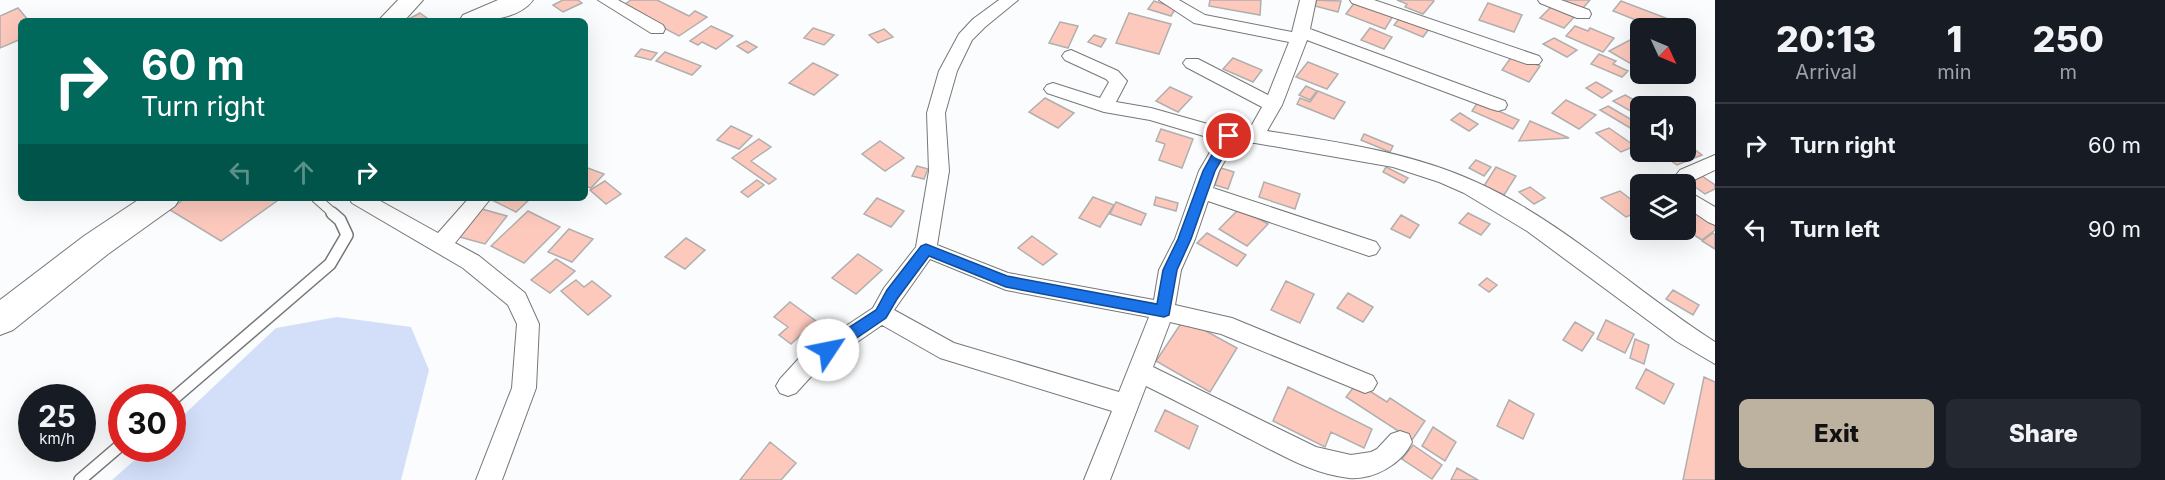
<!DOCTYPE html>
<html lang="en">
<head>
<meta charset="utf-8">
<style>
	body { margin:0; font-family:Inter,sans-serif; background:#242831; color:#f1f3f6; height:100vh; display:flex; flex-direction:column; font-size:22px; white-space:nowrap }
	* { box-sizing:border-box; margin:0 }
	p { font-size:20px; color:#9ea1a6 }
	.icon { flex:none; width:33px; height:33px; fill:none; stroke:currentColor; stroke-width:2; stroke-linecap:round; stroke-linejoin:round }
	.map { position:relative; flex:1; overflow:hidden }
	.details { display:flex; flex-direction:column; background:#171b24; width:450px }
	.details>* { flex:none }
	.hud { position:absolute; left:18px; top:18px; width:570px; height:183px; border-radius:9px; box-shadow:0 6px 24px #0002; background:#00695c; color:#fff; overflow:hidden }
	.needle { width:39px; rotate:134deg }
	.controls { position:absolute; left:1630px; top:18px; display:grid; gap:12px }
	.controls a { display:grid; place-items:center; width:66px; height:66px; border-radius:9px; background:#171b24; box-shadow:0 6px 24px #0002; font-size:30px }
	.speed { position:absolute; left:18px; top:384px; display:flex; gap:12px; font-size:30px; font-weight:700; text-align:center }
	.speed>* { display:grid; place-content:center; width:78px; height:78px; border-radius:50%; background:#171b24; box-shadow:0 6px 24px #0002; line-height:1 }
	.speed small { font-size:15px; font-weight:400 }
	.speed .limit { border:9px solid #d22; background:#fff; color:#111 }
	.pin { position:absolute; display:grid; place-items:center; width:51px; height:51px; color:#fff; margin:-26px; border:3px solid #fff; border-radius:50%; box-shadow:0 2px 6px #0007 }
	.me { position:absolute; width:66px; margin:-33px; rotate:56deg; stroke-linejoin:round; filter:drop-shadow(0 0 4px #0008) }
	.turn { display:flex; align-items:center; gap:21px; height:126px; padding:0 24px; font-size:27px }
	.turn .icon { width:78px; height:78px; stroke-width:2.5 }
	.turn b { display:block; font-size:42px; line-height:51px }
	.lanes { display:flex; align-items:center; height:57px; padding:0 24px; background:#0003; justify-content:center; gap:30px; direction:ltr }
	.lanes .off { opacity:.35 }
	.eta { display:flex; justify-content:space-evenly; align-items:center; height:102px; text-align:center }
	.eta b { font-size:36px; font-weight:800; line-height:42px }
	.button { display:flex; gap:12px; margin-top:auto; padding:12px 24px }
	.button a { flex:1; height:69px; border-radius:9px; background:#bdb19f; color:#111; font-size:24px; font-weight:800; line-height:69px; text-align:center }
	.button a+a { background:#242831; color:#f1f3f6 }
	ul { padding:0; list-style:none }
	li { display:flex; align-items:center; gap:18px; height:84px; padding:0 24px; border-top:2px solid #363941 }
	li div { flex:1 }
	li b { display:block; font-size:22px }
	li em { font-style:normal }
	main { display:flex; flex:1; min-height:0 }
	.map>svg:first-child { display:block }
</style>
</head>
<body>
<main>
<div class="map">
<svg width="1715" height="480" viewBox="0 0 1715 480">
	<rect width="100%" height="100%" fill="#fbfcfd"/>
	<path fill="#d3def9" d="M337 317 411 327 429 370 401 480H112L147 449 172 448 173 425 276 328Z"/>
	<path fill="#fdc9bd" stroke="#b1afae" stroke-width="1.5" d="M563 0H578L582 3 563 12 553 5Z
		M631 0H657L689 16 695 11 707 17 679 36 622 6Z
		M1210 0H1261L1260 15 1209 6Z
		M1313 0 1341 1 1338 12 1315 6 1316 2Z
		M1397 0H1433L1434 1 1423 14 1405 7 1407 4Z
		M1567 0H1590L1582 9 1565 2Z
		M1154 1 1176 8 1171 16 1148 9Z
		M1621 1 1666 18 1659 28H1656L1613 11Z
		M1355 2 1393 16 1385 29 1346 14Z
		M1488 3 1522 15 1514 32 1479 20Z
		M1553 5 1576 15 1564 28 1540 18Z
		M18 8 29 21H21V39L0 48V16Z
		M420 13 431 21H405Z
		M1129 13 1171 24 1159 54 1116 43Z
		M1401 17 1429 29 1423 37 1394 25Z
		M1060 22 1078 26 1068 48 1049 43Z
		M711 26 733 36 716 49 702 42 698 45 690 41Z
		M1575 26 1588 31 1590 28 1614 38 1603 52 1566 36Z
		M813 28 834 35 824 45 804 38Z
		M1370 28 1392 37 1384 49 1361 40Z
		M884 29 893 37 878 43 869 35Z
		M1094 35 1106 39 1101 47 1088 42Z
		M1554 38 1577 50 1567 57 1543 44Z
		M1634 38 1641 43V61L1633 65 1609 51Z
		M746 41 757 47 748 53 737 46Z
		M641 49 657 53 651 60 635 56Z
		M665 52 701 66 692 75 656 61Z
		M1599 54 1616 61 1613 64 1628 71 1622 77 1591 64Z
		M1513 55 1540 66 1529 82 1502 70Z
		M1233 58 1262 70 1253 82 1223 69Z
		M1308 62 1338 74 1327 89 1296 77Z
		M813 63 838 75 814 95 789 83Z
		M1596 82 1612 91 1602 98 1586 88Z
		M1306 86 1317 91 1310 100 1299 95Z
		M1170 87 1192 97 1178 112 1156 101Z
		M1318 91 1345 102 1334 119 1297 104 1300 98 1310 102Z
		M1625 95 1645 106H1641V117L1613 101Z
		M1045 98 1074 113 1058 128 1029 112Z
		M1566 100 1596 115 1579 129 1552 113Z
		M1478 102 1519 120 1513 129 1472 111Z
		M1608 106 1639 124 1632 129 1600 110Z
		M1460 113 1478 124 1469 131 1451 120Z
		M1530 121 1569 138 1519 141Z
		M731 126 752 136 739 149 717 140Z
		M1609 128 1635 146 1621 152 1596 133Z
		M1161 129 1193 139 1182 168 1159 160 1165 144 1156 141Z
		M1364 134 1393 146 1390 152 1361 140Z
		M759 139 771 147 751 161 776 179 769 184 732 158Z
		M880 141 904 158 885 171 862 154Z
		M1686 143 1702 155 1677 165 1658 152H1686Z
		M1476 160 1491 167 1484 176 1469 168Z
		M917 166 928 169 924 179 912 176Z
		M585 167 604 174 591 188 585 186Z
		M1386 167 1408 178 1404 183 1383 172Z
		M1496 167 1516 176 1504 195 1484 186Z
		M1221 168 1234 172 1228 189 1215 185Z
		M1699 174 1715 185V189L1705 194 1685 180Z
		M757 180 764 185 748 197 741 192Z
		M605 181 621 194 606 204 590 190Z
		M1264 182 1300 194 1295 209 1259 197Z
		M1530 187 1545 198 1534 204 1519 192Z
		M1620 191 1641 207V211L1626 217 1601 198Z
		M1093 197 1114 205 1100 227 1079 218Z
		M1156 197 1178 203 1176 211 1154 205Z
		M185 198H281L221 241 170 210Z
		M488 198H531L516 212Z
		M877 198 904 211 891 227 864 214Z
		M1116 202 1146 214 1141 225 1110 214Z
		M1686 206 1715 224V230L1702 240 1686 230Z
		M1240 208 1268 224 1247 246 1219 229Z
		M482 209 507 216 485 244 460 237Z
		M528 211 560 227 524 263 491 246Z
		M1468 213 1490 224 1481 235 1459 223Z
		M1401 215 1419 225 1410 238 1391 229Z
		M569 229 593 239 572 262 548 252Z
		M1207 233 1246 255 1237 266 1197 243Z
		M1713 233 1715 235V249L1702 241Z
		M1032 236 1057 254 1043 265 1018 248Z
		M686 238 705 250 685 269 665 257Z
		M858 254 882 270 856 294 832 278Z
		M556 259 575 271 550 293 531 280Z
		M1487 278 1497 285 1489 292 1479 285Z
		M576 280 584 287 592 281 611 296 588 315 561 291Z
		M1286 281 1314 294 1300 323 1271 310Z
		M1673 290 1699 305 1693 315 1666 299Z
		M1348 293 1373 307 1363 322 1337 308Z
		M790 302 816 321 791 344 779 335 788 327 774 317Z
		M1184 319 1237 348 1210 392 1156 361Z
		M1606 320 1634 334 1625 353 1597 339Z
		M1575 322 1594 333 1582 351 1563 340Z
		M1635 339 1649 345 1644 364 1630 358Z
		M1646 369 1674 384 1664 404 1636 388Z
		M1704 377 1715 382V480H1683Z
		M1357 383 1387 402 1390 398 1425 421 1412 440 1346 397Z
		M1288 387 1372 429 1364 448 1331 432 1325 447 1273 421Z
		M1509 400 1534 414 1523 439 1497 426Z
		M1165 410 1198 426 1189 449 1155 431Z
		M1433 427 1456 442 1445 461 1422 446Z
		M770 442 796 463 781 480H740Z
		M1413 445 1442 465 1432 479 1402 459Z
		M1457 468 1478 480H1451Z"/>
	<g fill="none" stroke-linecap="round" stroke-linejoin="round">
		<g stroke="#767779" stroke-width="11">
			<path id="service-far1" d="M316 198 334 214"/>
		</g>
		<g stroke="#767779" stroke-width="14">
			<path id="service" d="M172 400 330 264 347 235 340 220 332 213
				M80 480 122 444"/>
		</g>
		<g stroke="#767779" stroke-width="2">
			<path id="minor" d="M598 0H618L663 25 665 29 663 33H651Z
				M999 0H1018L985 27 972 40 957 71 945 113 949 171 937 245 1008 273 1154 300 1159 270 1175 239 1199 171 1217 140 1150 120 1104 112 1047 93 1044 89 1047 85 1053 83 1100 98 1109 82 1106 79 1065 60 1062 56 1065 52 1071 50 1118 71 1127 81 1116 102 1151 108 1229 130H1249L1262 107 1186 67 1183 63 1186 59H1198L1268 95 1289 42 1194 23 1159 0H1179L1205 15 1292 32 1300 0H1316L1310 29 1505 101 1507 105 1505 109 1498 111 1491 109 1307 40 1282 105 1267 131C1338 142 1410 152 1476 182 1563 221 1635 291 1715 342V364L1676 341 1527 231 1464 193 1439 182 1393 167 1255 143H1235L1219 171 1213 188 1376 242 1380 248 1376 254 1369 256 1208 201 1195 239 1181 270 1175 305 1232 318 1373 376 1377 383 1373 390 1365 393 1221 334 1170 322 1153 367 1316 447 1351 455 1371 452 1377 449 1391 434 1400 431 1409 434 1412 442C1402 464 1374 480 1349 478 1312 474 1280 454 1248 438 1214 420 1180 403 1146 386L1110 480H1084L1112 411 940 358 882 325 818 369 796 393 788 396 780 393 776 386 780 379 802 355 873 308 884 288 916 247 929 171 927 113 939 71 959 34 973 19ZM930 259 1006 290 1149 317 1119 392 954 343 894 310Z
				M1350 0H1374L1539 56 1542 60 1539 64H1527L1352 3Z
				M1538 0H1561L1589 10 1591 14 1589 18H1577L1540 3Z
				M1715 155V170L1694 180 1686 189V184H1669L1680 170Z
				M1686 190 1715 207V225L1708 222 1686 207Z
				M349 198H375L438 233 469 198H491L455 243 479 256 525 293 539 324 536 388 502 480H476L512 388 517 324 508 305 463 268 352 203Z"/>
		</g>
		<g stroke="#767779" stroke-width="2">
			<path id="secondary" d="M398 0H423L404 21H378Z"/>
		</g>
		<g stroke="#767779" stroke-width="2">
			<path id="primary" d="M498 0H533C518 21 481 21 459 21L463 15Z
				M141 198H180L175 206 108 254 13 330 0 335V300L84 236Z"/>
		</g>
		<use href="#service-far1" stroke="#fff" stroke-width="9"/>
		<use href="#service" stroke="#fff" stroke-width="11"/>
		<use href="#minor" fill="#fff" fill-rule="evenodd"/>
		<use href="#secondary" fill="#fff" fill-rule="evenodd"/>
		<use href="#primary" fill="#fff" fill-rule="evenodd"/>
	</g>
	<path fill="#1a73e8" stroke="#114b97" stroke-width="1.5" d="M1229 132 1235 136 1215 171 1191 239 1177 270 1169 315 1164 317 1006 287 929 256 897 299 886 318 833 354 828 356 822 354 820 350 822 345 876 310 887 290 921 246 926 244 1007 276 1157 304 1163 270 1178 239 1203 171 1224 133Z"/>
</svg>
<div class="controls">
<a><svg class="needle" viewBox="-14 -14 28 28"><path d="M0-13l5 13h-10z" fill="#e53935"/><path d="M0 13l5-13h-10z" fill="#9ea1a6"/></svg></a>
<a><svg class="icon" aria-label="sound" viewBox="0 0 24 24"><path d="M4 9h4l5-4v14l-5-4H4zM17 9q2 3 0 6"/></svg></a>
<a><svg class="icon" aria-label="layers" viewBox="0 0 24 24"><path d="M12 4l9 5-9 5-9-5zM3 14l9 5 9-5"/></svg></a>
</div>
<div class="speed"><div>25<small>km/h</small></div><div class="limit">30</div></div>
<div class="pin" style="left:1229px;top:136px;background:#d93025"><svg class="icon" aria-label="arrive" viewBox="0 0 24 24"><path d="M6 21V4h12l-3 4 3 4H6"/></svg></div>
<svg class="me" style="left:828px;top:350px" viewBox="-20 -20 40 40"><circle r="19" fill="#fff"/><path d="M0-13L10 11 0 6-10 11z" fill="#1a73e8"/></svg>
<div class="hud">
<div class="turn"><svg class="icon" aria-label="right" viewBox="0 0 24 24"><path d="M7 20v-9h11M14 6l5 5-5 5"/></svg><div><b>60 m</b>Turn right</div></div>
<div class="lanes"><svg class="icon off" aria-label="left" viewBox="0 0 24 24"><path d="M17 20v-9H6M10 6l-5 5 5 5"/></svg><svg class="icon off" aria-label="ahead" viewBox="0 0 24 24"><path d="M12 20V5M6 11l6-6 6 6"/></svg><svg class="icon" aria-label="right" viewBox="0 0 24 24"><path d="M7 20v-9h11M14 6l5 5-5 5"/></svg></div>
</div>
</div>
<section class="details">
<div class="eta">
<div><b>20:13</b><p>Arrival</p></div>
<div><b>1</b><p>min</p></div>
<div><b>250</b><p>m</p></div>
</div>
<ul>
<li><svg class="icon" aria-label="right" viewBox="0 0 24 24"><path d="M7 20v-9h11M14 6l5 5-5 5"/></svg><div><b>Turn right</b></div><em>60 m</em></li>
<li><svg class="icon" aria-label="left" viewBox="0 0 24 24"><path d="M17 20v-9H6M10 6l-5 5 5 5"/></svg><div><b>Turn left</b></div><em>90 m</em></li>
</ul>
<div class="button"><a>Exit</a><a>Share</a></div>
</section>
</main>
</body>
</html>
